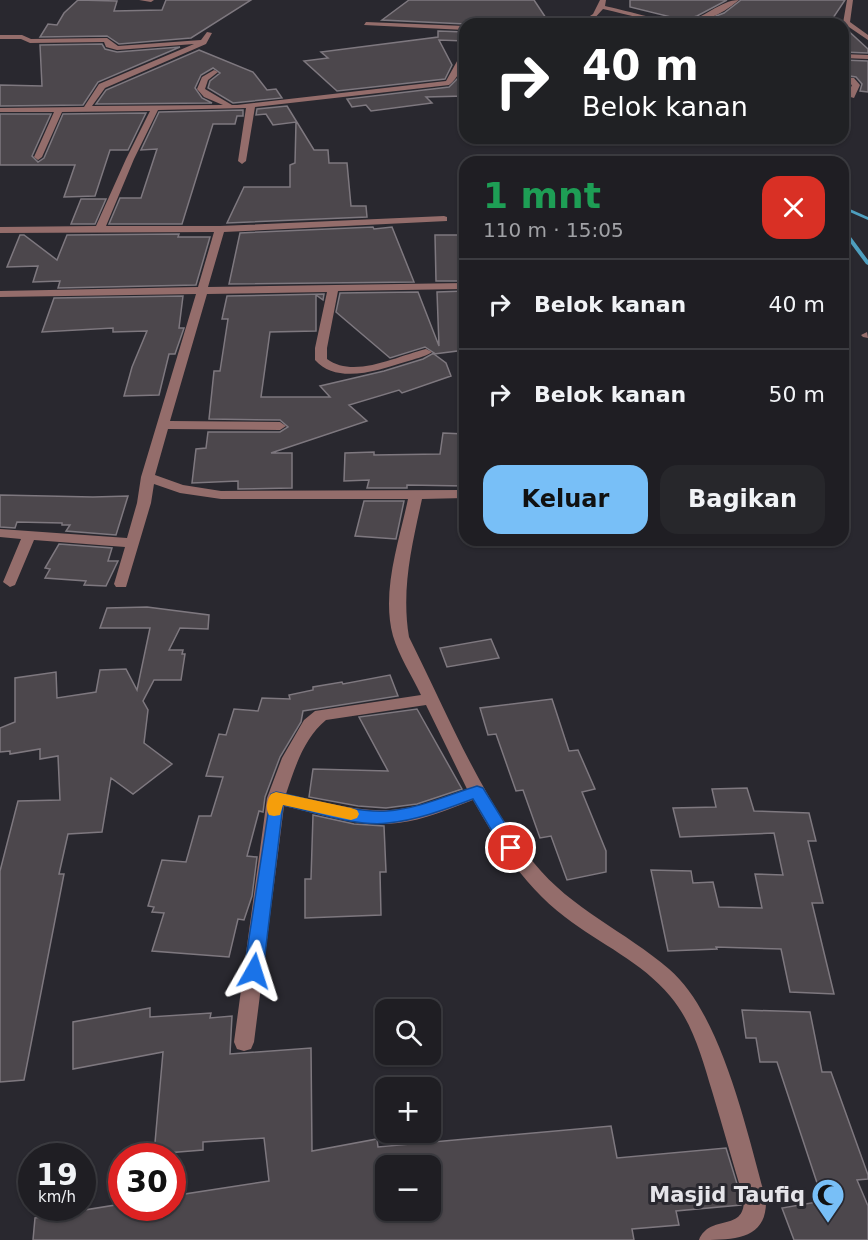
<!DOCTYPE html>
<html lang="id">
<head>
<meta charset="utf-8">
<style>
	body { margin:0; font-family:"DejaVu Sans",sans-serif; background:#27272b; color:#f1f3f6; height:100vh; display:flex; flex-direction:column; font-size:22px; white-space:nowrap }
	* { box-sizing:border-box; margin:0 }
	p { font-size:20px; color:#a1a2a6 }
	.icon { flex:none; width:33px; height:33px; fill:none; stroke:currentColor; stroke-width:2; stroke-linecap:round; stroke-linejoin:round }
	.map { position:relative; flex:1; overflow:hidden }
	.side { position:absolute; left:459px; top:156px; width:390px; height:390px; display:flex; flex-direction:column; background:#1f1e23; border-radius:18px; box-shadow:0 2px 4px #0004,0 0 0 2px #3c3c41 }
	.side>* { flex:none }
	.hud { position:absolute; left:459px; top:18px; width:390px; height:126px; border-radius:18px; box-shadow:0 2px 4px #0004,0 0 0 2px #3c3c41; background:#202124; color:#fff; overflow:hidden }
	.buttons { position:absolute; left:375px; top:999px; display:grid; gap:12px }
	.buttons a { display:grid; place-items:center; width:66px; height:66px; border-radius:12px; background:#1f1e23; box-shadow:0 2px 4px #0004,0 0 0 2px #3c3c41; font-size:30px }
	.speed { position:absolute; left:18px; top:1143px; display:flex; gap:12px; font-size:30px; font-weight:700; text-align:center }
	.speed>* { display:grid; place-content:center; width:78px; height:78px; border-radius:50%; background:#1f1e23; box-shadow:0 2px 4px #0004,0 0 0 2px #3c3c41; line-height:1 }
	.speed small { font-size:15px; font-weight:400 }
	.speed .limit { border:9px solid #d22; background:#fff; color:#111 }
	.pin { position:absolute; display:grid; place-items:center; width:51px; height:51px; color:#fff; margin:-26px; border:3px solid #fff; border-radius:50%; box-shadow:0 2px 6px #0007 }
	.me { position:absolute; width:66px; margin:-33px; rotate:6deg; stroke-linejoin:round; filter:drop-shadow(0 0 4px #0008) }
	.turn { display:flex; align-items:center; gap:21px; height:126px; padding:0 24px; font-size:27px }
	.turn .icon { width:78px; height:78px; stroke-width:2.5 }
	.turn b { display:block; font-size:42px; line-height:51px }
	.round { display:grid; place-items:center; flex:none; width:63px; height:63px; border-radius:18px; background:#27272b }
	.overview { display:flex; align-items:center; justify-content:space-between; height:102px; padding:0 24px }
	h1 { font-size:36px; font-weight:800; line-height:45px; color:#1e9e55 }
	.cta { display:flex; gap:12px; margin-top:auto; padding:12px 24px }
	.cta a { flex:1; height:69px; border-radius:18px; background:#78bff7; color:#111; font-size:24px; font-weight:800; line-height:69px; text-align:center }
	.cta a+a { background:#27272b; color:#f1f3f6 }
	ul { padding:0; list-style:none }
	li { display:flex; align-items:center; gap:18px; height:90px; padding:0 24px; border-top:2px solid #3c3c41 }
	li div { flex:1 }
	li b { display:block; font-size:22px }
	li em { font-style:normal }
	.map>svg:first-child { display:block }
</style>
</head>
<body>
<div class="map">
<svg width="868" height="1240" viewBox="0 0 868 1240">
	<rect width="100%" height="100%" fill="#29282f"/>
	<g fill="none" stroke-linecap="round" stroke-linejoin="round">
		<path fill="#4e9fbf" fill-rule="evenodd" d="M843 206 868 217V220L843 209Z
			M843 229H845L868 260V265L866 264 843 233Z"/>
	</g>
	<path fill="#4c474c" stroke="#7e787f" stroke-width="1.5" fill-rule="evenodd" d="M78 0 117 1 114 11 162 10 166 0H251L191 38 119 44 107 36 40 37 48 24 57 25 64 13Z
		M409 0H534L550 24H466L382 20Z
		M630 0H727L697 16 683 20 630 7Z
		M741 0H845L829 24 700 22 724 13Z
		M843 26 868 49V53L843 52Z
		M438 31 465 32V41L439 40 452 65 445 79 337 91 304 61 328 58 321 52 438 37Z
		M102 44 105 49 117 52 180 47 98 82 83 105 0 106V85L42 86 40 45Z
		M199 50 253 72 267 90 276 89 282 98 233 103 208 88 210 81 220 73 213 68 201 75 195 88 202 98 212 103 96 104 106 90Z
		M843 60 868 61V92L860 91 862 84 856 77 843 75Z
		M458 78 465 96 426 97 432 103 371 111 366 105 352 107 347 99 449 87Z
		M287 106 314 150H328L329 163H347L351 206H366L367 217 227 223 244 187H290V165L295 163 296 122 273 125 266 114 256 115 257 109Z
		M243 110V116H237L235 124H213L182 224H109L120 198H141L157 149 141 150 159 112Z
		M146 113 128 150H110L95 196 64 197 75 165H0V114H51L32 156 38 162 44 158 63 114Z
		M81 199H106L95 224H71Z
		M373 227 374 229 392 227 414 282 229 284 240 233Z
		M179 234 178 237H210L196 285 58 288 60 281 33 282 38 266 7 267 20 235H24L57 260 67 235Z
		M435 235H465V281H436Z
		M465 291V350L434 354 446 363 451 376 402 393 399 390 349 405 367 421 271 453H292V488L238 489V481L192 483 196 449 206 448 208 432H280L288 427 280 420 209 419 214 371H220L228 319H222L227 296 324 294 323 300 316 295V331L270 332 261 397H330L320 386 384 371 423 359 434 353 425 347 390 358 336 312 340 293 418 292 439 346 437 292Z
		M183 296 179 328H184L175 354H169L159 395 124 396 132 367 147 331 113 332V328L42 332 54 298Z
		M443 433 465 434V486L407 485V488H367L369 480 344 481 345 453 374 452V455L440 454Z
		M0 495 93 497 128 496 116 535 66 531 70 525H62V523L17 522 15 528 0 527Z
		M364 501H404L396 539 355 536Z
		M59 544 112 548 108 561H118L106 586 84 585 86 581 45 578 50 569 45 568Z
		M147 607 209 615 208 629 180 628 169 650H183L182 654H185L181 680H154L143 701 148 710 144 743 172 764 133 794 111 778 102 832 68 834 59 874H64L24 1080 0 1082V871L18 801 60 800 58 756 40 759V749L10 754V751L0 752V728L15 722V678L56 672 57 698 96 692 100 670 126 669 137 690 150 628H100L107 608Z
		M491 639 499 658 447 667 440 648Z
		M390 675 398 696 303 711 301 722 280 757 265 797 263 812 259 811 247 856 257 857 252 896 244 920 238 919 229 957 152 951 164 913 152 912 154 907 148 906 162 860 186 862 199 816H211L223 777 206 776 219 734 226 735 234 709 258 711 262 698 290 699 289 695 313 690V687L342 682 343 684Z
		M552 699 569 751 578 750 595 789 582 792 606 851V872L567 880 551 836 540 838 523 790 516 791 496 734 488 735 480 708Z
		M417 709 462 789 417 804 386 808 358 806 309 797 313 769 388 771 359 717Z
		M747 788 754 811 809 813 816 841H808L823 903H812L834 994 790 992 781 949 716 947 717 949 668 951 651 870 691 871 693 883 713 882 719 907 762 908 755 874 783 875 774 833 680 837 673 808 716 807 712 789Z
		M313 815 354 824 384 826 386 872H380L381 915 305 918V879H311Z
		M150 1008V1017L211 1013 210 1018 232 1016 230 1054 311 1048 312 1151 377 1139 378 1147 611 1126 617 1158 726 1148 742 1200 741 1205 676 1211 679 1225 632 1229 634 1240H33L35 1218 122 1204V1208H172V1196L269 1181 264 1138 203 1142V1150L154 1154 163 1052 73 1069V1022ZM381 1166H430V1210H386Z
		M742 1010 810 1012 822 1072H831L868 1175V1179L857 1180 868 1206V1240H794L782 1208 823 1201 777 1062H760L756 1038H746Z"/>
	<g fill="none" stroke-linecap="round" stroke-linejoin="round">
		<path fill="#946d6b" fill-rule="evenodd" d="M139 0H154L151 2Z
			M600 0H606L605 6C620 9 672 24 683 22 703 20 720 0 739 0 697 37 652 20 603 9L592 21 578 24 593 14Z
			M847 0H853L850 22 868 35V40L843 23Z
			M366 22 465 26V30L364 25Z
			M207 32 212 33 206 44 105 88 92 106 223 105 204 97 197 89 202 77 214 70 218 72 208 80 205 89 232 105H237L446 81 461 54 465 52C465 63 458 79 449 85L255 107 246 161 242 164 238 161 246 108 158 110 134 159 106 226H220L444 216 447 217V221L224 232 208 287 465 283V289L338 291 327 348V359C354 379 397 356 426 349L432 352C425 357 414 359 405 362 379 370 337 385 315 360V348L327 292 207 294 170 421 280 422 286 426 280 430 168 429 155 475 183 485 221 491 465 490V498L422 499C412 545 401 589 409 637 447 713 480 796 534 863 571 909 625 931 669 969 722 1014 747 1133 766 1200 767 1240 734 1240 699 1240 710 1213 744 1233 744 1200 733 1164 723 1127 712 1091 702 1058 693 1023 670 996 642 962 600 944 565 917 525 887 497 843 473 800 449 809 424 820 398 823 359 828 321 814 284 806L254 1042 251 1049 244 1051 237 1049 234 1042 267 798 282 758 304 720 315 711 421 695C412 676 399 656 393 636 381 592 399 542 408 499H221L180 493 154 484 151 503 126 587H116L114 584 125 547 34 540 15 585 10 587 3 582 21 539 0 537V529L127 538 137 503 141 477 196 294 0 297V291L198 287 214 232 0 233V227L96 226 126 159 150 111 62 112 42 157 38 160 34 157 54 112H0V108L84 107 99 84 194 44 117 50 106 47 104 42 30 43 21 39H0V35H22L31 39 107 38 118 46 201 40ZM426 705 467 789C445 797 423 806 400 809 362 814 324 802 286 794 295 767 304 738 326 720Z
			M843 54 868 55V59L843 58Z
			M843 77 854 78 860 85 854 98 847 96 852 85 843 81Z
			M867 332 868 338 863 337 861 335Z"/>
	</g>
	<path fill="#1a73e8" stroke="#114b97" stroke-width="1.5" d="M477 786 483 788 517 843 519 848 517 853 511 854 505 853 473 799C446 809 418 820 388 823 357 827 314 812 283 805L263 971 260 976 254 979 247 976 244 971 271 794 276 792C310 799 353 813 387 811 418 809 448 795 477 786Z"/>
	<path fill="#f59e0b" d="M276 792 351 808 357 810 359 814 357 818 351 820 283 805 280 815 274 816 269 815C265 808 267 800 271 794Z"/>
	<defs>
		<g id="mosque-pin" transform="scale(1.725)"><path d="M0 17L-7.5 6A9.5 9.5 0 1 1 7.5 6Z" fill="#78bff7" stroke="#29282f"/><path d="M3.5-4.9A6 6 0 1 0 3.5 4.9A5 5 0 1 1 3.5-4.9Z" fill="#111"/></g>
	</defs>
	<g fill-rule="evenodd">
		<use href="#mosque-pin" x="828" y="1195"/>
	</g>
	<g text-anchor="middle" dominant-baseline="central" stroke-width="6" stroke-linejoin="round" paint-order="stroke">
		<g font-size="21" font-weight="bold" fill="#e5e4e9" stroke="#29282f" text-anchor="end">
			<text x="805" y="1195">Masjid Taufiq</text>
		</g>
	</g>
</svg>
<div class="buttons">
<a><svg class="icon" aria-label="search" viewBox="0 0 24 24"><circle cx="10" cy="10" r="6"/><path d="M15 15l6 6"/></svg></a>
<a>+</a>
<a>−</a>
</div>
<div class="speed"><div>19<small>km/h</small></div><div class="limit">30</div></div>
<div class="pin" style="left:511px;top:848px;background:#d93025"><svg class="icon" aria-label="arrive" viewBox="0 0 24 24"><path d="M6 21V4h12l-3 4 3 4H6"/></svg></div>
<svg class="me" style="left:254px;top:971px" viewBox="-20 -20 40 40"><path d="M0-17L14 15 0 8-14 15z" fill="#1a73e8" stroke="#fff" stroke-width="4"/></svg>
<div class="hud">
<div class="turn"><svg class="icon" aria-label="right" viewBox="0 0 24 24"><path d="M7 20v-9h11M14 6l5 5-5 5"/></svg><div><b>40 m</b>Belok kanan</div></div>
</div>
<section class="side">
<div class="overview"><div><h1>1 mnt</h1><p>110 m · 15:05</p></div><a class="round" style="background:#d93025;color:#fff"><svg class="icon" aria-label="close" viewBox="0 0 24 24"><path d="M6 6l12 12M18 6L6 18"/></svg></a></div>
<ul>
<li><svg class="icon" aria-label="right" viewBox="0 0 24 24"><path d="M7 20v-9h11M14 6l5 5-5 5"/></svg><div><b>Belok kanan</b></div><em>40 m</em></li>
<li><svg class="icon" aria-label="right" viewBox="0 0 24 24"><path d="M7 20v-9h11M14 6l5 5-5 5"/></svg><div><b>Belok kanan</b></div><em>50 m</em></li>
</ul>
<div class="cta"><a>Keluar</a><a>Bagikan</a></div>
</section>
</div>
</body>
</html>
